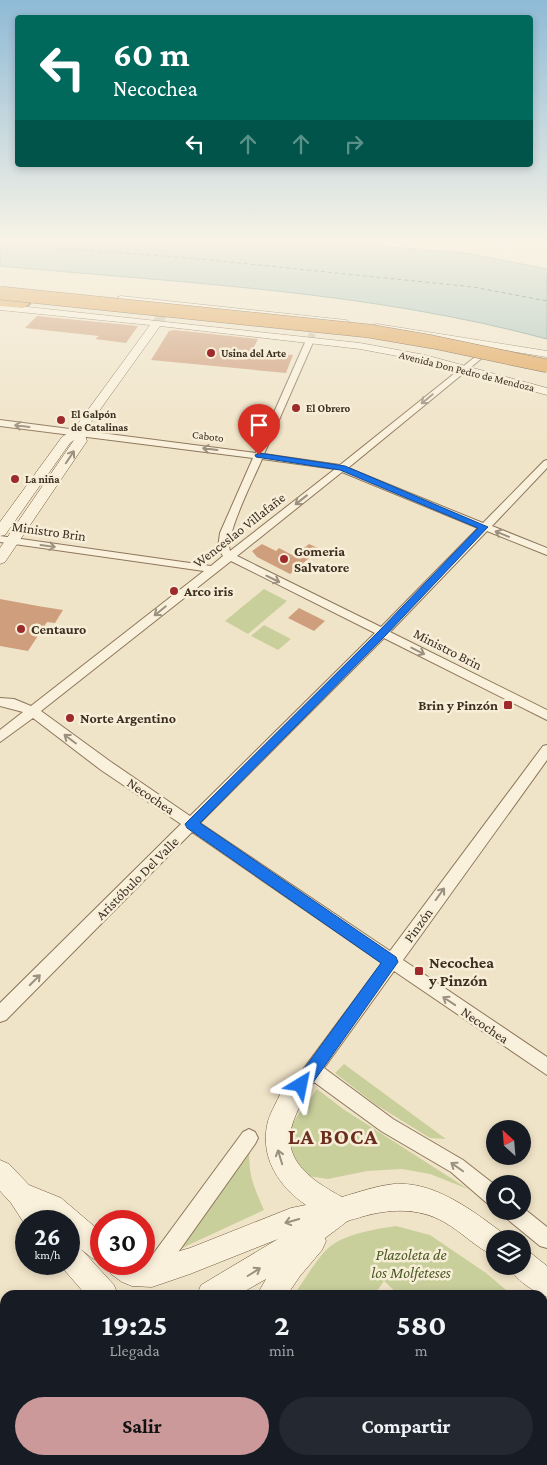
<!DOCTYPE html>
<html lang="es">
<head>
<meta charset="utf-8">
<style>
	body { margin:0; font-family:"Crimson Pro",serif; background:#242831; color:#f1f3f6; height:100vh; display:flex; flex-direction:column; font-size:19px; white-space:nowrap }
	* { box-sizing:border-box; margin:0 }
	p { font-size:16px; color:#9ea1a6 }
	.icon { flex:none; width:28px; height:28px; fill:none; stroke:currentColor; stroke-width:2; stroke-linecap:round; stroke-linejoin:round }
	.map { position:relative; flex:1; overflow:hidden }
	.sheet { position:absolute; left:0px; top:1290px; width:548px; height:175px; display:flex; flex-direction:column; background:#171b24; border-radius:15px 15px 0 0; box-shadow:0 2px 8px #0003 }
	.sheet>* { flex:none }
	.guide { position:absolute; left:15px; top:15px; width:518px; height:152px; border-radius:5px; box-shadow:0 2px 8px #0003; background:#00695c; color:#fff; overflow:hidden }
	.needle { width:32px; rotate:334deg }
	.tools { position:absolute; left:486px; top:1120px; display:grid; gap:10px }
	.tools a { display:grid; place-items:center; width:45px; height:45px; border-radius:50%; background:#171b24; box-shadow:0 2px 8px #0003; font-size:25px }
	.speed { position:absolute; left:15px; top:1210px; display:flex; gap:10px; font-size:25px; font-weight:700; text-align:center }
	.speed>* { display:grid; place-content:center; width:65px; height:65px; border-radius:50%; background:#171b24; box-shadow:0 2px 8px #0003; line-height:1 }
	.speed small { font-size:12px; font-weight:400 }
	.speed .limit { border:8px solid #d22; background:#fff; color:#111 }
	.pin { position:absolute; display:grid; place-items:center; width:42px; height:42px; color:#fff; margin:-51px -21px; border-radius:50% 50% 50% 0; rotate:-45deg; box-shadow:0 0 5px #0007 }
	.pin .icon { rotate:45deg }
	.me { position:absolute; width:55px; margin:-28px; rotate:35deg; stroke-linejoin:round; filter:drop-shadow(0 0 4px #0008) }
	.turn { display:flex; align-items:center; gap:18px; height:105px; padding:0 15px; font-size:22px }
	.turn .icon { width:65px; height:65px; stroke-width:2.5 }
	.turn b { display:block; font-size:35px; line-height:42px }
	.lanes { display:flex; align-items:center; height:48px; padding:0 15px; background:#0003; justify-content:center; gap:25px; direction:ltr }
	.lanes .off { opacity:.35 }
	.eta { display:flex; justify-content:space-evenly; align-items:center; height:85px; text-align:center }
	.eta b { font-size:30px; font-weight:700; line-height:35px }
	.primary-button { display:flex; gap:10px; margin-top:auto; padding:10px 15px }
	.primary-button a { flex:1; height:58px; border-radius:30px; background:#cc999b; color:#111; font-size:20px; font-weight:700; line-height:58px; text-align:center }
	.primary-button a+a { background:#242831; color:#f1f3f6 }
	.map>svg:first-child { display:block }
</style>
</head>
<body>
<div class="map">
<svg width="547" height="1465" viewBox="0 0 547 1465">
	<rect width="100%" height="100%" fill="#f0e4c8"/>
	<path fill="#c9cf9b" d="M264 589 287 601 248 634 225 621Z
		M264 625 291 639 278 650 251 636Z
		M344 1064 446 1139 430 1138 375 1104 335 1073Z
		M317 1089 343 1109 468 1189 430 1174 402 1169 367 1171 328 1179 308 1176 295 1165 287 1144 288 1129Z
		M250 1147C247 1173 254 1187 264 1210L182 1248Z
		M396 1226 430 1235 486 1273 512 1295H399L384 1281 374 1295H294C303 1282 320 1253 332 1245 349 1233 376 1229 396 1226Z"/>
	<path fill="#a9c4bc" stroke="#6f938a" d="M0 240H304L465 253 547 269V339C369 291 183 283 0 266Z"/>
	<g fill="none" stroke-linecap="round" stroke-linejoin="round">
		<path stroke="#2f5d5a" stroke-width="1" stroke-dasharray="4 3" stroke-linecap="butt" d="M0 244 190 258 473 287 547 301"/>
	</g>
	<path fill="#cf9f7d" d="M37 316 138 326 126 343 95 339 99 336 25 328Z
		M174 330 258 339 252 351 293 355 286 373 151 360 169 331Z
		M262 544 276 551 279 548 294 556 309 544 320 549 290 574 257 557 252 551Z
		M0 599 38 606 63 610 55 623 47 622 28 651 0 646Z
		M299 608 325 621 314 631 288 618Z"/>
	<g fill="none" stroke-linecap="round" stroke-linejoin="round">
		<path stroke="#ccc0a6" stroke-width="7" stroke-dasharray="7 4" stroke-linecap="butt" d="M310 340 318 319"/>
		<path stroke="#ccc0a6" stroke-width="10" stroke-dasharray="10 5" stroke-linecap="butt" d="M157 323 169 304"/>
		<g stroke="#8d765c" stroke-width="2">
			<path id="minor" d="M307 338 314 340 264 454 340 465 490 345 494 347 493 349 348 468 483 523 544 461 547 460V468L492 526 547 548V555L487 531 390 632 547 710V720L384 638 200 823 390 951 543 746 547 745V760L403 960 547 1057V1075L394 971 324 1068 393 1119 463 1160 495 1185V1206L488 1204 451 1172 381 1131 314 1082 296 1107 290 1110 284 1107 281 1101 284 1095 382 963 192 832 6 1020 0 1022V1003L181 824 101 770 33 718 0 742V730L23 712 0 706V698L14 699 31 706 204 571 0 542V536L211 566 223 556 218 548 220 533 253 458 0 426V420L256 453ZM262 459 335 469 230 551C224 537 255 476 262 459ZM342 472 478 528 381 627 237 556ZM231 561 375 633 190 816 111 762 41 711Z
				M249 1129 255 1132 258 1138 255 1144 162 1275 155 1278 148 1275 145 1268 148 1261 243 1132Z
				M522 1207 547 1227V1248L540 1246 506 1218 504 1211H522Z
				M547 1365V1392L542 1394V1367Z
				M16 1460H40L38 1465H14Z
				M495 1460H517L515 1465H493Z"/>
		</g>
		<g stroke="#6f573f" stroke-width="1">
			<path id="secondary" d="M121 296 346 320 351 323 346 326 118 301V297Z
				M0 304 360 343 425 355 547 388V395L424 361 360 349 160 326 84 432 87 441 5 562 0 564V548L74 440 70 443 5 535 0 536V522L62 437 74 429 150 325 0 310Z
				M377 324 547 351V357L373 329 372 327 373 325Z
				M290 1089 299 1092 302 1101C297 1113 290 1125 290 1138 289 1167 320 1185 342 1197 359 1192 376 1186 394 1184 435 1181 473 1211 504 1234L507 1239H495V1256C476 1248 462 1232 444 1222 418 1207 388 1209 361 1217 357 1219 350 1219 346 1222 340 1227 332 1233 325 1238L326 1241 322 1250 300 1276 287 1295H257L266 1279 238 1295H197L201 1285 278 1239 190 1274 152 1287 132 1286 122 1282 111 1274 108 1264H144V1259H152L190 1248 291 1208 306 1205C278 1186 259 1156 268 1121 271 1111 277 1102 281 1092Z
				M0 1160 9 1164 29 1185 61 1198 101 1232V1262L92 1258 81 1249 114 1285 118 1295H86L60 1265 59 1264H69V1243L77 1246 69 1239V1221H26V1226L11 1203 0 1191Z
				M522 1251 532 1254 547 1266V1297C533 1291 515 1280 509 1266H522Z
				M242 1460H275L277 1465H244Z
				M279 1460H309L311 1465H281Z"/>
		</g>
		<g stroke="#5b4430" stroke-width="2">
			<path id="motorway" d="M0 298 23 300 30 304 23 308 0 306Z"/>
		</g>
		<use href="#minor" fill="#faf1dc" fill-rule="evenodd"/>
		<use href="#secondary" fill="#faf1dc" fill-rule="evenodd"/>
		<use href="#motorway" fill="#e0a458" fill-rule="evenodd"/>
		<g stroke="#5b4430" stroke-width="14" stroke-linecap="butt">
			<path id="motorway-bridge" d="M0 293 369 331 433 342 547 366"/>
		</g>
		<use href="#motorway-bridge" stroke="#e0a458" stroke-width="13"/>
	</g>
	<defs><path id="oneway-shaft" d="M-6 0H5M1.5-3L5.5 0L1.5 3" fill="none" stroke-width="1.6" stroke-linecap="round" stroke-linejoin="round" transform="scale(1.25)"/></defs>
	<g stroke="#9c907e">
		<use href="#oneway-shaft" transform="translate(427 399) rotate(141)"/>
		<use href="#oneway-shaft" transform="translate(22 426) rotate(-173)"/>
		<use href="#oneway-shaft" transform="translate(210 449) rotate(-173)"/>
		<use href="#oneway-shaft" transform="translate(70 457) rotate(-56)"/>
		<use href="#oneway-shaft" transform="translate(301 500) rotate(142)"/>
		<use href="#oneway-shaft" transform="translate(502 534) rotate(-158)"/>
		<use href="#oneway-shaft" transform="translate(48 546) rotate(8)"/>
		<use href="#oneway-shaft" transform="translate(273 579) rotate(26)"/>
		<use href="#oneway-shaft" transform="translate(160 611) rotate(141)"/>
		<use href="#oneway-shaft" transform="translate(418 651) rotate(27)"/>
		<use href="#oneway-shaft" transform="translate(70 739) rotate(-143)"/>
		<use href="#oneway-shaft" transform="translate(440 894) rotate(-54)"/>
		<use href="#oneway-shaft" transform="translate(35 980) rotate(-45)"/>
		<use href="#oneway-shaft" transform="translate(449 1001) rotate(-146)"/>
		<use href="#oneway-shaft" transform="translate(280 1157) rotate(-107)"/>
		<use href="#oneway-shaft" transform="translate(457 1167) rotate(-145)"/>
		<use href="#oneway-shaft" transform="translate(292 1221) rotate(164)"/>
		<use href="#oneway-shaft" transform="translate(254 1272) rotate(-32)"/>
	</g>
	<linearGradient id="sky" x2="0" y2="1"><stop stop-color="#8fbad6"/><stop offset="0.54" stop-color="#f8f3e6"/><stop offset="1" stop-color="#f8f3e6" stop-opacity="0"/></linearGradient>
	<rect width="547" height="445" fill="url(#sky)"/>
	<path fill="#1a73e8" stroke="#114b97" d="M259 453 345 466 488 527 386 635 200 823 396 957 398 962 307 1091 301 1093 296 1091 293 1085 296 1080 381 963 187 828 185 824 379 631 478 528 340 470 256 457 255 455Z"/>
	<g fill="#9e2a2b" stroke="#f7eed8" stroke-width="2">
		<circle cx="211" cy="353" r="5"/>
		<circle cx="296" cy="408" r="5"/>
		<circle cx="61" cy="420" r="5"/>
		<circle cx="15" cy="479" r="5"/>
		<circle cx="284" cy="559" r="5"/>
		<circle cx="174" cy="591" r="5"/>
		<circle cx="21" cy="629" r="5"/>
		<rect x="503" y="700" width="10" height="10" rx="2.5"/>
		<circle cx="70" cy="718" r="5"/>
		<rect x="414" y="966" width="10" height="10" rx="2.5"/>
	</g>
	<g text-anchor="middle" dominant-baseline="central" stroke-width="5" stroke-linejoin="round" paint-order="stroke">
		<g font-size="11" font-weight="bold" fill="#3d2e20" stroke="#f7eed8" text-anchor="start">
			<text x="221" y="353">Usina del Arte</text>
			<text x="306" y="408">El Obrero</text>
			<text x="71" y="414">El Galpón<tspan x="71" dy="13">de Catalinas</tspan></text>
			<text x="25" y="479">La niña</text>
		</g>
		<g font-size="11" fill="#3d2e20" stroke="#f7eed8">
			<text transform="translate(467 371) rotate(14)">Avenida Don Pedro de Mendoza</text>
			<text transform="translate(208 436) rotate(7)">Caboto</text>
		</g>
		<g font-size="14" fill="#3d2e20" stroke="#f7eed8">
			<text transform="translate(239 530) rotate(-38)">Wenceslao Villafañe</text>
			<text transform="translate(49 531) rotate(8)">Ministro Brin</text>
			<text transform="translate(448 649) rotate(27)">Ministro Brin</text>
			<text transform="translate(151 796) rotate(34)">Necochea</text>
			<text transform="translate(137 878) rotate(-45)">Aristóbulo Del Valle</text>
			<text transform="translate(418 925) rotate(-54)">Pinzón</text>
			<text transform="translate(485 1025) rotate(34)">Necochea</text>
		</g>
		<g font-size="14" font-weight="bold" fill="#3d2e20" stroke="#f7eed8" text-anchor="start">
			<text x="294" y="551">Gomeria<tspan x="294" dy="16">Salvatore</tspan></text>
			<text x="184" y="591">Arco iris</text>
			<text x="31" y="629">Centauro</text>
			<text x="498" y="705" text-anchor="end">Brin y Pinzón</text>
			<text x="80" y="718">Norte Argentino</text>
		</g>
		<g font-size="16" font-weight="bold" fill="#3d2e20" stroke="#f7eed8" text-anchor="start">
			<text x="429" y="962">Necochea<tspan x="429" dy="18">y Pinzón</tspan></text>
		</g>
		<g font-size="16" font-style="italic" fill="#4d5a26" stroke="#f7eed8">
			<text x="411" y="1254">Plazoleta de<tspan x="411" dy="18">los Molfeteses</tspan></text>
		</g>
		<g font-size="22" font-weight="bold" letter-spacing="1" fill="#6b2e1e" stroke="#f7eed8">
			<text x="333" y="1136">LA BOCA</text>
		</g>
	</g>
</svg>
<div class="tools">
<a><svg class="needle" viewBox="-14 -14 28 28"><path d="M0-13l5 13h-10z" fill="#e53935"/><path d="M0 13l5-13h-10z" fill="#9ea1a6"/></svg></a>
<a><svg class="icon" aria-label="search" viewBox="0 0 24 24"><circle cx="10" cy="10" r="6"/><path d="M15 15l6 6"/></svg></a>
<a><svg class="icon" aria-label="layers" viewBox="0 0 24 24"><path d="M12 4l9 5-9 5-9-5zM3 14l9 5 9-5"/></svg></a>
</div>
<div class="speed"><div>26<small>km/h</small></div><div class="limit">30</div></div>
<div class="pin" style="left:259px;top:455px;background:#d93025"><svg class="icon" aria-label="arrive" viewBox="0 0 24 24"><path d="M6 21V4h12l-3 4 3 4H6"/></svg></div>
<svg class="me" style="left:301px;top:1085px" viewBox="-20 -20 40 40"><path d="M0-17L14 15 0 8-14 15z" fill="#1a73e8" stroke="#fff" stroke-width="4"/></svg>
<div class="guide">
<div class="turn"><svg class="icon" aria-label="left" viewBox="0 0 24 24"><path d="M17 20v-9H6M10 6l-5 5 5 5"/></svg><div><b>60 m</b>Necochea</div></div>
<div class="lanes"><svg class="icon" aria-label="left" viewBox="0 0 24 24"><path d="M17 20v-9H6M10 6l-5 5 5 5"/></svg><svg class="icon off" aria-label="ahead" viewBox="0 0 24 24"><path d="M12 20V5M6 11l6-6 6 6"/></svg><svg class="icon off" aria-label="ahead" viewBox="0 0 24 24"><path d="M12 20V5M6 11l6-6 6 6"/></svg><svg class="icon off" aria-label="right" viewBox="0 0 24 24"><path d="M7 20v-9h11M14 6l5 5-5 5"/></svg></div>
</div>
<section class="sheet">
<div class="eta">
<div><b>19:25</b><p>Llegada</p></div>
<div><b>2</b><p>min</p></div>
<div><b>580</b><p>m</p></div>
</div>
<div class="primary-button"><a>Salir</a><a>Compartir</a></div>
</section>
</div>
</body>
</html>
